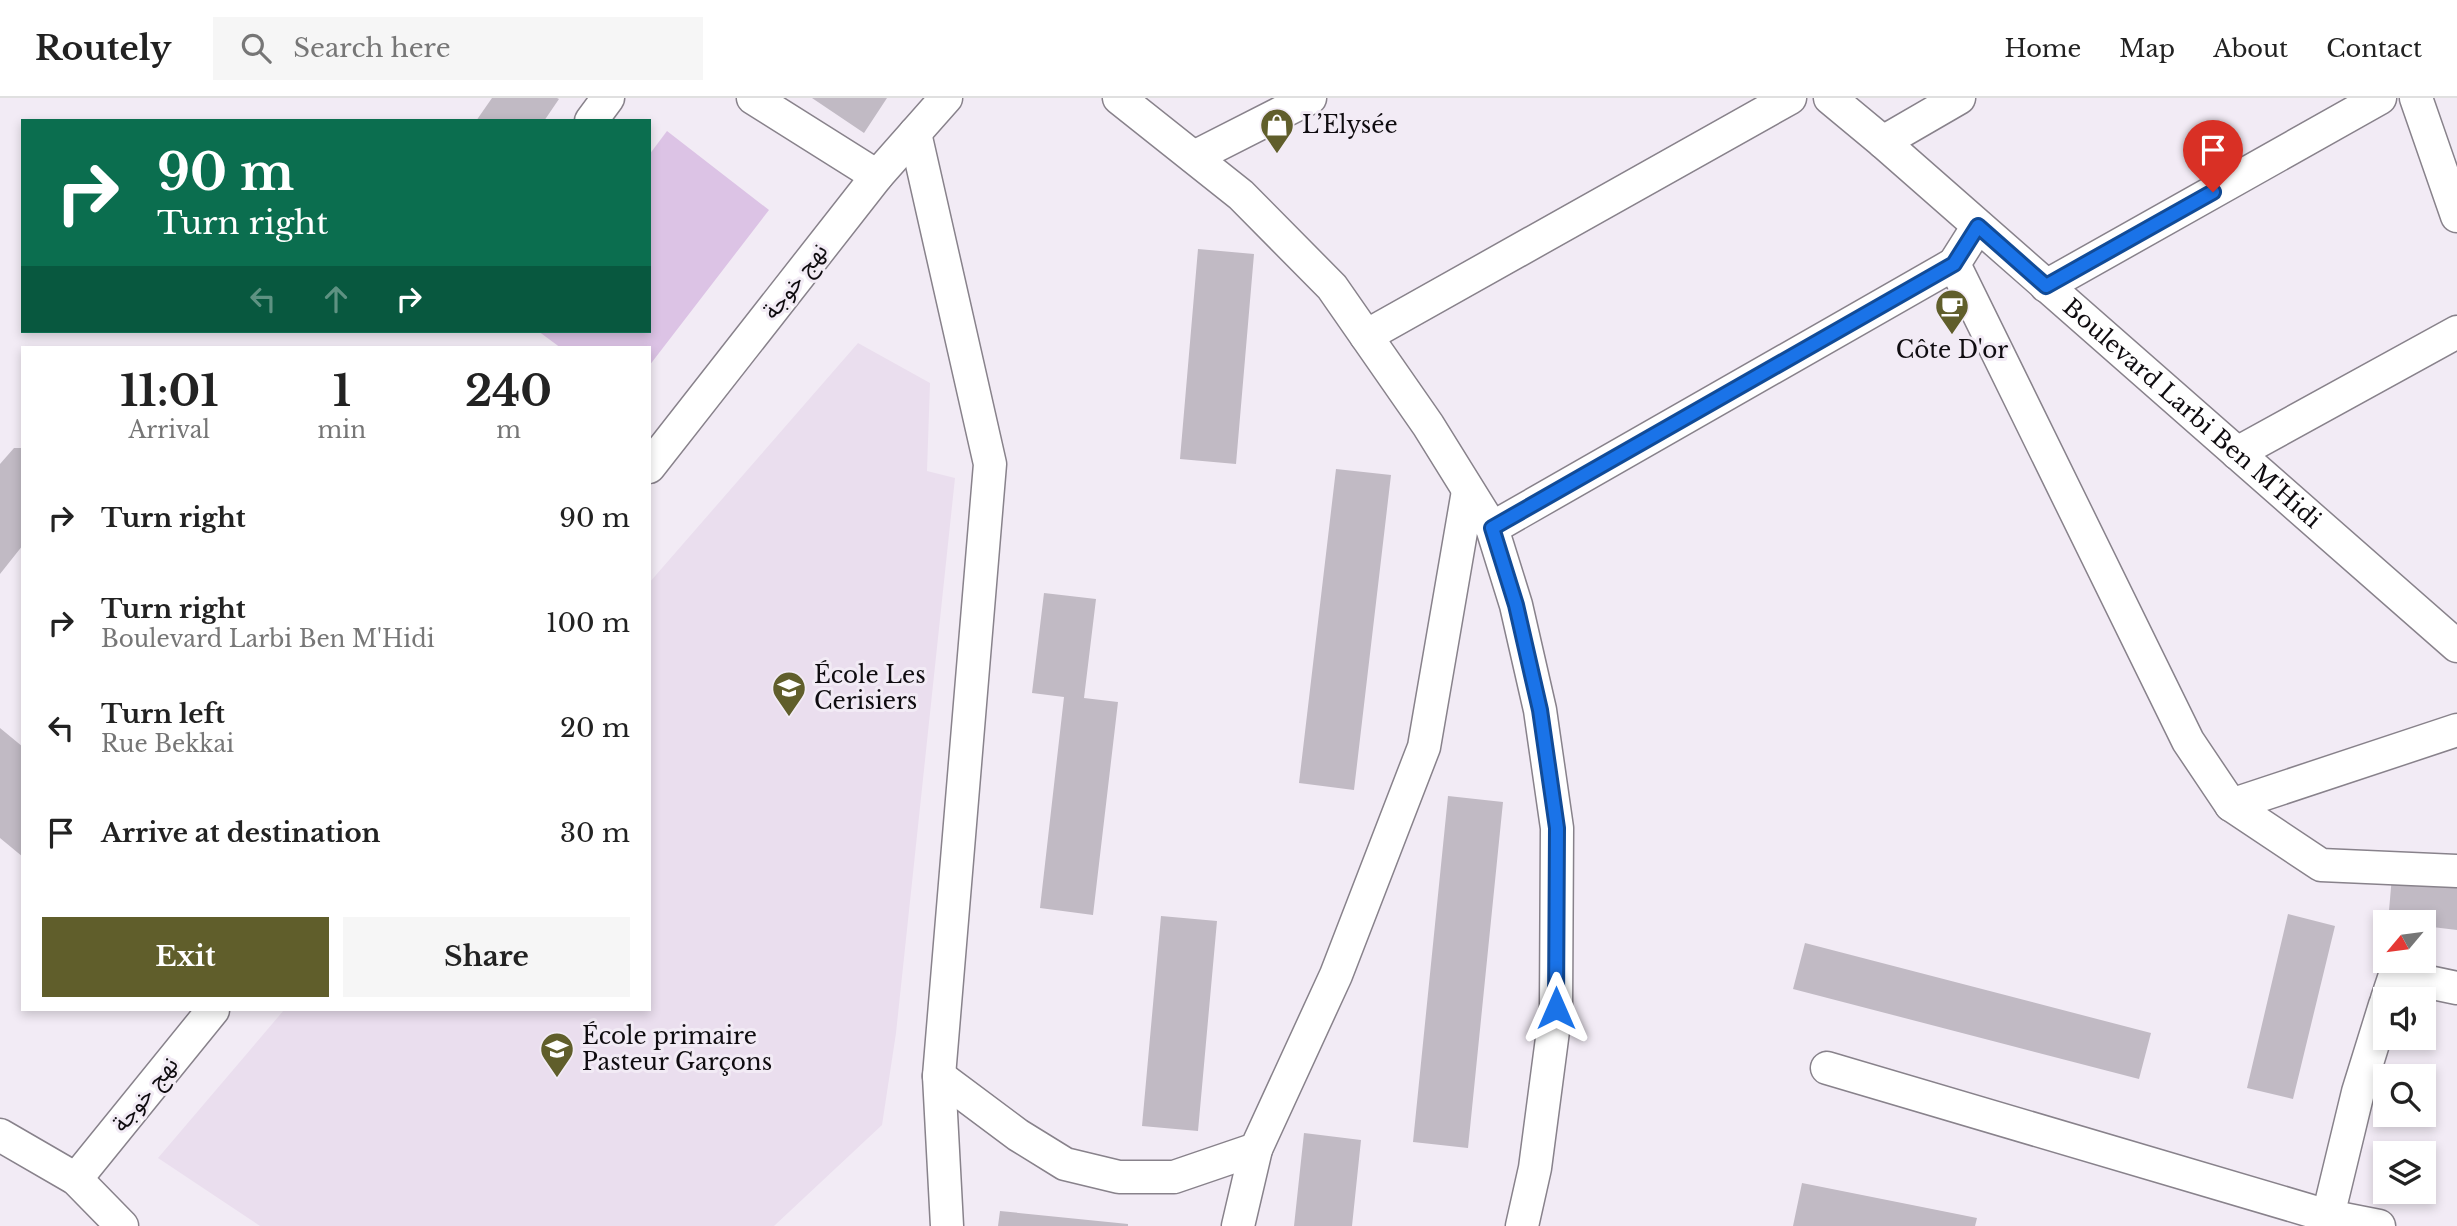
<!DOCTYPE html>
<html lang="en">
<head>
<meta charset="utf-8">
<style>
	body { margin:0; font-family:"Libre Baskerville","Noto Sans Arabic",serif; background:#f6f6f6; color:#222; height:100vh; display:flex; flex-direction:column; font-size:26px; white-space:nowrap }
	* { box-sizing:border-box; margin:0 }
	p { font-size:23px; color:#767676 }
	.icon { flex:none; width:38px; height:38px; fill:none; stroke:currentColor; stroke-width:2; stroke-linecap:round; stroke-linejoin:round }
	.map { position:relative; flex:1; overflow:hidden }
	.details { position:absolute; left:21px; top:248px; width:630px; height:665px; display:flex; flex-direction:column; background:#fff; border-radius:0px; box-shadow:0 4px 10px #0003 }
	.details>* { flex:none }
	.top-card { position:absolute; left:21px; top:21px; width:630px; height:214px; border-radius:0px; box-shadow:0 4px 10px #0003; background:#0b6e4f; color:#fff; overflow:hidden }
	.needle { width:46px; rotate:241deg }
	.buttons { position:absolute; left:2373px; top:812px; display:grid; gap:14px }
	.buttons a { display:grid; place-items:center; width:63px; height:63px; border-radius:0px; background:#fff; box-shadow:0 4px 10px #0003; font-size:35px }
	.pin { position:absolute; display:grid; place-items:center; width:60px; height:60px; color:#fff; margin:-72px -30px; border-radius:50% 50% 50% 0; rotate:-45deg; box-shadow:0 0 7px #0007 }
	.pin .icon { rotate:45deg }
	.me { position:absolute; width:77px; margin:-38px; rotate:0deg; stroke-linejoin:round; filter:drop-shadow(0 0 5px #0008) }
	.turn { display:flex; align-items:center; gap:24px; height:147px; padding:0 21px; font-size:32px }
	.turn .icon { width:91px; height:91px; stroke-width:2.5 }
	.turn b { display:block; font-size:49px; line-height:60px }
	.lanes { display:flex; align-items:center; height:66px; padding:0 21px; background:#0003; justify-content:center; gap:35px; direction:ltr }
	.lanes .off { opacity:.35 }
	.eta { display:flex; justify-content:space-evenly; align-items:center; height:119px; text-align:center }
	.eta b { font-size:42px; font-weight:800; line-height:49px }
	.button { display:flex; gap:14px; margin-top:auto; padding:14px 21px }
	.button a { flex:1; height:80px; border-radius:0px; background:#605e2b; color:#fff; font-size:28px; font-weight:800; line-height:80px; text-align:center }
	.button a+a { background:#f6f6f6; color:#222 }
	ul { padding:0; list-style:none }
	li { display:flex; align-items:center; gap:21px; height:105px; padding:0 21px }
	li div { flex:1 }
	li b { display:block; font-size:26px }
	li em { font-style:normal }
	header { display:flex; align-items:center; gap:42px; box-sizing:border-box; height:98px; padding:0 35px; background:#fff; border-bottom:2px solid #e0e0e0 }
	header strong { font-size:33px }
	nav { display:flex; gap:38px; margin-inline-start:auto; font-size:24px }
	.search { width:490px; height:63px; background:#f6f6f6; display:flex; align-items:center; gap:18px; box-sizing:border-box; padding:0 24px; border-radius:0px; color:#767676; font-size:26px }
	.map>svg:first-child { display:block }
</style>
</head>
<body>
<header>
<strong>Routely</strong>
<div class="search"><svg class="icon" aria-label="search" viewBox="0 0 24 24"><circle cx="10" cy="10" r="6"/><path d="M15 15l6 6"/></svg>Search here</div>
<nav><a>Home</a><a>Map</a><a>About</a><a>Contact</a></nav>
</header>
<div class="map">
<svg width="2457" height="1128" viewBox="0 0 2457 1128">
	<rect width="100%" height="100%" fill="#f2ebf5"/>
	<path fill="#eadeee" d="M858 245 930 285 927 373 955 380 896 935 882 1027 774 1128H260L158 1060 284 912H649V485Z"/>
	<path fill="#dcc3e5" d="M667 33 769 112 649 268V250H561L538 233H649V57Z"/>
	<path fill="#c1bac4" d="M492 0H557L559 1 544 23H476Z
		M812 0H887L864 35Z
		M1198 151 1254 156 1236 366 1180 361Z
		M14 350H23V447L0 476V366Z
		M1336 371 1391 377 1354 692 1299 685Z
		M1044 495 1096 501 1084 600 1118 604 1093 817 1040 810 1064 599 1032 595Z
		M0 630 23 649V759L0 740Z
		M1448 698 1503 704 1468 1050 1413 1044Z
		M2392 778 2457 785V832L2424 828V824H2388Z
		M2288 816 2335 828 2293 1001 2247 990Z
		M1161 818 1217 823 1198 1033 1142 1028Z
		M1805 845 2151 935 2139 981 1793 891Z
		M1304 1035 1361 1042 1352 1128H1294Z
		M1802 1085 1977 1120 1975 1128H1793Z
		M1000 1113 1128 1126V1128H998Z"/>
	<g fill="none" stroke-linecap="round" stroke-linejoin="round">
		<g stroke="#88828b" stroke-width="35">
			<g id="minor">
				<path d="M753 0 877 78"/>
				<path d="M1119 0 1241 97 1332 189 1428 327 1492 430 1516 507 1540 612 1557 730 1556 910 1535 1070 1522 1128"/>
				<path id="s1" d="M1830 0 1883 44 2457 548"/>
				<path d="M2416 0 2457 118"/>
				<path d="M591 23 608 0"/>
				<path d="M915 35 990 366 939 978 947 1128"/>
				<path d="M1883 44 1959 0"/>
				<path d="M1194 59 1310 0"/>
				<path d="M1978 128 1954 166 2188 643 2231 707 2457 632"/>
				<path d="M2046 188 2380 0"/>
				<path d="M1366 238 1790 0"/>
				<path d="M2237 355 2457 234"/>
				<path d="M649 369 877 78 946 0"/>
				<path d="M1492 430 1954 166"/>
				<path d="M2231 707 2321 767 2457 773"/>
				<path d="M2387 901 2395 877 2457 890"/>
				<path d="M1827 970 2328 1118 2379 1128"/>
				<path d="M939 978 1018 1037 1065 1066 1119 1079H1174L1256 1051 1336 877 1424 649 1468 393"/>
				<path d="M0 1037 76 1081 122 1128"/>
				<path d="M76 1081 213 912"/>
				<path d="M2328 1118 2358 994 2385 907"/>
				<path d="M1238 1128 1256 1051"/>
			</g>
		</g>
		<use href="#minor" stroke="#fff" stroke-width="32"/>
	</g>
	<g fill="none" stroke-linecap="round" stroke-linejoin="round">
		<g stroke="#114b97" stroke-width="18">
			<path id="route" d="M1556 910 1557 730 1540 612 1516 507 1492 430 1954 166 1978 128 2046 188 2213 94"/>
		</g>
		<use href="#route" stroke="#1a73e8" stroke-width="12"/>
	</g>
	<defs>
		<g id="shop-pin" transform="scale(1.75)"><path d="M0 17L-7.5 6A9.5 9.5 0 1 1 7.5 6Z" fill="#605e2b" stroke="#f2ebf5"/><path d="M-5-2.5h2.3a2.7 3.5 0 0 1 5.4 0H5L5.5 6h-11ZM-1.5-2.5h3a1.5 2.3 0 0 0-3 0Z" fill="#fff"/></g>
		<g id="cafe-pin" transform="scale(1.75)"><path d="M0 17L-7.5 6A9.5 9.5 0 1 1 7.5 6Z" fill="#605e2b" stroke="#f2ebf5"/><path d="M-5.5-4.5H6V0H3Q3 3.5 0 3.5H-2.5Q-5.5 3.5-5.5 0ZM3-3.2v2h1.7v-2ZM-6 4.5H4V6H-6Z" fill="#fff"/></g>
		<g id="school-pin" transform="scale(1.75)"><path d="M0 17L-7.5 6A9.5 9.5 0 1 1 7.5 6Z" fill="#605e2b" stroke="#f2ebf5"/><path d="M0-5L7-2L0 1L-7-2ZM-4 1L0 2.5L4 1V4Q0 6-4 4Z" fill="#fff"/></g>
	</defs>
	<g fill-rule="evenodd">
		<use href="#shop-pin" x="1277" y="27"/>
		<use href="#cafe-pin" x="1952" y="208"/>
		<use href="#school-pin" x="789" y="590"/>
		<use href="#school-pin" x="557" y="951"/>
	</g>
	<g text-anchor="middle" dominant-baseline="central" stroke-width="6" stroke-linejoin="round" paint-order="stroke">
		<g font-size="23" fill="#0f0c10" stroke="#f2ebf5" text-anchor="start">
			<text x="1302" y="27">L’Elysée</text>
			<text x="1952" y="252" text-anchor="middle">Côte D'or</text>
			<text x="814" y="577">École Les<tspan x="814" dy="26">Cerisiers</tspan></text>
			<text x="582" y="938">École primaire<tspan x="582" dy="26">Pasteur Garçons</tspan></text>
		</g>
		<g font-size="23" fill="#0f0c10" stroke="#f2ebf5">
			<text transform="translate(795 183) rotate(-52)">نهج خوجة</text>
			<text stroke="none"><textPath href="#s1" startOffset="480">Boulevard Larbi Ben M'Hidi</textPath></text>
			<text transform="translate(145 996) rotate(-51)">نهج خوجة</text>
		</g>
	</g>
</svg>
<div class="buttons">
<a><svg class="needle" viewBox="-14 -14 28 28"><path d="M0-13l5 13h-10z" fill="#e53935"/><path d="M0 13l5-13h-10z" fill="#767676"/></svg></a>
<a><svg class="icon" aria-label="sound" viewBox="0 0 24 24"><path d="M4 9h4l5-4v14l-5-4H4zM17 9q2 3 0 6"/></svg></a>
<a><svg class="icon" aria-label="search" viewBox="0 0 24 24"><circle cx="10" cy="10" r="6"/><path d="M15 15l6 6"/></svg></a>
<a><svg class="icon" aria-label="layers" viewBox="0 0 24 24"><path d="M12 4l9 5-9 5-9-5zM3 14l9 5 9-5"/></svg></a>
</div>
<div class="pin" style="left:2213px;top:94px;background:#d93025"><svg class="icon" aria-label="arrive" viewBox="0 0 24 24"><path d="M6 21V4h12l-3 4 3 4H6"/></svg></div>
<svg class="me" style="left:1556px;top:910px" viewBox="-20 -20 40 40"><path d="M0-17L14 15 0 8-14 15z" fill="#1a73e8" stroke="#fff" stroke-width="4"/></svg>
<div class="top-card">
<div class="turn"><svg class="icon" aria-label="right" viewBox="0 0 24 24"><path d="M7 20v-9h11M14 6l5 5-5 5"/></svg><div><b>90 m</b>Turn right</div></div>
<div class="lanes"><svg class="icon off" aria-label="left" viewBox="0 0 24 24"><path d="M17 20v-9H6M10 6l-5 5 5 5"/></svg><svg class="icon off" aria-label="ahead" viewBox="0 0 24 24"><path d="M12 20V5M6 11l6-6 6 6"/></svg><svg class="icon" aria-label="right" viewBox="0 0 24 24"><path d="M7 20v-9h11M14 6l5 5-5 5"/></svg></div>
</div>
<section class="details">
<div class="eta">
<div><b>11:01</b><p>Arrival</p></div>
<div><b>1</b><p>min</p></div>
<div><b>240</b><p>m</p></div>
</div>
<ul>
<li><svg class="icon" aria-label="right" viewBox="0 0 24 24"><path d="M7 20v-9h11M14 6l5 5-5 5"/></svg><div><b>Turn right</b></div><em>90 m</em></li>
<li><svg class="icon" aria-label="right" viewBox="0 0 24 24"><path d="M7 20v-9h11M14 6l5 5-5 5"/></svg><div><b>Turn right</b><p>Boulevard Larbi Ben M'Hidi</p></div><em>100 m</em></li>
<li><svg class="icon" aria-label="left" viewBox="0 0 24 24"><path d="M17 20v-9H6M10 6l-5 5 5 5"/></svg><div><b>Turn left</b><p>Rue Bekkai</p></div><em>20 m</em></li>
<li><svg class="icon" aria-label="arrive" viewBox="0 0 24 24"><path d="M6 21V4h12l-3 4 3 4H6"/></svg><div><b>Arrive at destination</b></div><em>30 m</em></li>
</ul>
<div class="button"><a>Exit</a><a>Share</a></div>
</section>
</div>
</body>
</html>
